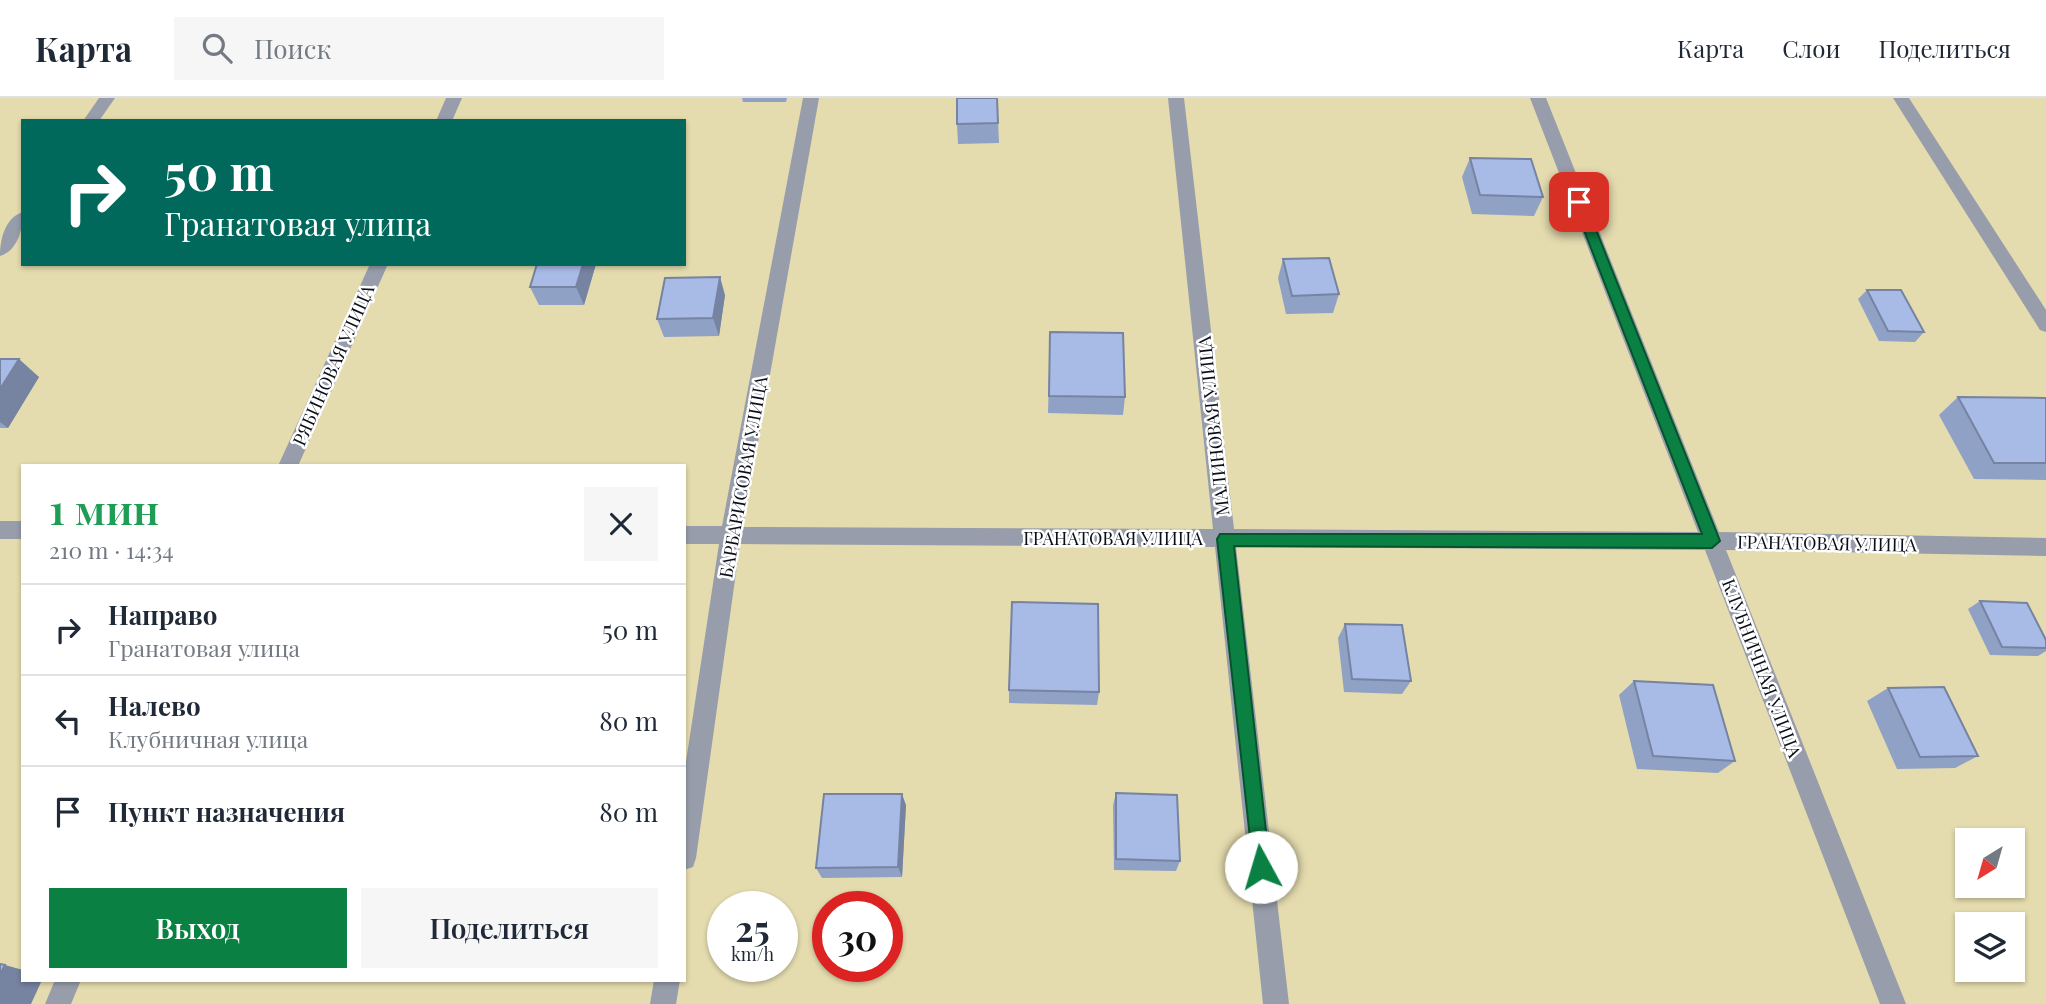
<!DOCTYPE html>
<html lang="ru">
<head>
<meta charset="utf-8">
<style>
	body { margin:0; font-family:"Playfair Display",serif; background:#f6f6f7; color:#1f2937; height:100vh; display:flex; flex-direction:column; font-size:26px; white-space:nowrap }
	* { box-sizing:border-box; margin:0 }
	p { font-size:23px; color:#747a83 }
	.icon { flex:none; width:38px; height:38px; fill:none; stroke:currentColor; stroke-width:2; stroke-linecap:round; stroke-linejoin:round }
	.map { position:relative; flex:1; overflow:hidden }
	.details { position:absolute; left:21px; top:366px; width:665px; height:518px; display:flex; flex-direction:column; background:#fff; border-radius:0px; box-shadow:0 2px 5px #0004 }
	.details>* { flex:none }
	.guide { position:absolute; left:21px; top:21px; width:665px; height:147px; border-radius:0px; box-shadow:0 2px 5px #0004; background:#00695c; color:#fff; overflow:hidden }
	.needle { width:46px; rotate:217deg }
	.controls { position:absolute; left:1955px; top:730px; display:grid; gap:14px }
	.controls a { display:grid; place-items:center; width:70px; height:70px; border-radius:0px; background:#fff; box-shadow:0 2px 5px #0004; font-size:35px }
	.speed { position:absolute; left:707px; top:793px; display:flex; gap:14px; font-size:35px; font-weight:700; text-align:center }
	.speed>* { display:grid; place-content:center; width:91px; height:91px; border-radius:50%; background:#fff; box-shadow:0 2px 5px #0004; line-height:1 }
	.speed small { font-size:18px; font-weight:400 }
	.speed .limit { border:10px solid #d22; background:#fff; color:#111 }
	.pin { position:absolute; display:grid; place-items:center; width:60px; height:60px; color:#fff; margin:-30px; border-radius:14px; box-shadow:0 4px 10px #0006 }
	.me { position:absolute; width:77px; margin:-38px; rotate:354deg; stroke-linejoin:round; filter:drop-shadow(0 0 5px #0008) }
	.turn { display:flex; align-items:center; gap:24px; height:147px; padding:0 28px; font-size:32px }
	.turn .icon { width:91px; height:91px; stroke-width:2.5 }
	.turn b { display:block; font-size:49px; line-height:60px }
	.round { display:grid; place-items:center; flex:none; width:74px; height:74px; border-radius:0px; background:#f6f6f7 }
	.headline { display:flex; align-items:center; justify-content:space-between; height:119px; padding:0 28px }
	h1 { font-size:42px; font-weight:600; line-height:52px; color:#1e9e55 }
	.primary-button { display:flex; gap:14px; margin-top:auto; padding:14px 28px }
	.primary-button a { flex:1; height:80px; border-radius:0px; background:#0b8043; color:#fff; font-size:28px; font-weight:600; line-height:80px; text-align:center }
	.primary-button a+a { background:#f6f6f7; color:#1f2937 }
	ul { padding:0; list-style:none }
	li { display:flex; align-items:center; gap:21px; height:91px; padding:0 28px; border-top:2px solid #e0e1e3 }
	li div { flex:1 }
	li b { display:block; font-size:26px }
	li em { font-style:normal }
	header { display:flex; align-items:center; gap:42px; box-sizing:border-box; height:98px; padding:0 35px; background:#fff; border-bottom:2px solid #e0e1e3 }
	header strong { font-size:33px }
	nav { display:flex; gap:38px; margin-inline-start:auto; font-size:24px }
	.search { width:490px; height:63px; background:#f6f6f7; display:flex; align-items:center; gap:18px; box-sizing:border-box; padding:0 24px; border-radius:0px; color:#747a83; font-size:26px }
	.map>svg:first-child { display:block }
</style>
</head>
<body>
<header>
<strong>Карта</strong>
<div class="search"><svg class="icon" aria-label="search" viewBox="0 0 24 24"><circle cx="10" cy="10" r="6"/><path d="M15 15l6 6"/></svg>Поиск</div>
<nav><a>Карта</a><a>Слои</a><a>Поделиться</a></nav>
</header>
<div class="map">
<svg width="2046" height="906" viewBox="0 0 2046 906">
	<rect width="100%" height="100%" fill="#f5f8fe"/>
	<path fill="#e4dbae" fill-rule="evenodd" d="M0 0H2046V906H0ZM23 23H684V166H23ZM23 368H684V882H23ZM1967 742H2012V788H1967ZM723 808H782V868H723ZM828 808H887V868H828ZM1967 826H2012V872H1967Z"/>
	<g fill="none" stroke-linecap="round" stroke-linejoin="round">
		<path fill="#979daa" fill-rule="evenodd" d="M99 0H115L99 23H83Z
			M446 0H462L452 23H436Z
			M803 0H819L743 429 1213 431 1168 0H1184L1234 431 1698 434 1530 0H1546L1719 434 2046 440V458L1726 452 1906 906H1880L1705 452 1236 449 1289 906H1263L1215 449 740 446 696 760 693 769 684 772V677L719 446H684V428H722Z
			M1893 0H1909L2046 212V234L2040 232Z
			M23 114C23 130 18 153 0 158 0 142 5 119 23 114Z
			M370 166H388L298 368H278Z
			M0 423H23V441H0Z
			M55 882H81L71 906H45Z
			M654 882H680L676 906H650Z"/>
	</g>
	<path fill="#90a1c6" d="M742 0H787L786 4H743Z
		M997 0 999 45 958 46 957 26Z
		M1470 60 1543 99 1534 118 1472 116 1462 79Z
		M1283 161 1339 196 1333 215 1286 216 1278 180Z
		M596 166 584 207H539L530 189Z
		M1867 192 1924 234 1915 244 1879 243 1858 201Z
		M725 197 719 238 664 239 657 221Z
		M1050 234 1125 299 1123 317 1048 315Z
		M0 261 39 279 8 330H0Z
		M1958 299 2046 300V382L1974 381 1939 317Z
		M1980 503 2046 542V553L2038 558 1990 557 1968 511Z
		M1345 526 1411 583 1402 596 1344 594 1338 540Z
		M1634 583 1735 663 1718 675 1637 671 1619 597Z
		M1888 590 1978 658 1955 670 1897 671 1867 603Z
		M1009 592 1099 594 1097 607 1009 605Z
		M1116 695 1180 763 1176 773 1114 772 1113 707Z
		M906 707 902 779 822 780 816 770Z"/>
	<path fill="#7683a1" d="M583 166H596L584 207 576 189Z
		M720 179 725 197 719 238 713 220Z
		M19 261 39 279 8 330 0 324V291Z
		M902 696 906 707 902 779 898 769Z
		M5 867 23 872V882H42L31 906H0V876Z"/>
	<path fill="#a8bbe6" stroke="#7683a1" stroke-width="2" d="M957 0H997L998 25 957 26Z
		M1470 60 1531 61 1543 99 1480 97Z
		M1329 160 1339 196 1292 198 1283 161Z
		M537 166H583L576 189H530Z
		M720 179 713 220 657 221 665 180Z
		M1867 192H1901L1924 234 1888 233Z
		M1050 234 1123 235 1125 299 1049 298Z
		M0 261H19L0 291Z
		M1958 299 2046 300V365H1994Z
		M1980 503 2027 505 2046 542V550L2002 549Z
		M1012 504 1098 506 1099 594 1009 592Z
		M1345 526 1402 527 1411 583 1352 581Z
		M1634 583 1713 587 1735 663 1653 658Z
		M1944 589 1978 658 1920 659 1888 590Z
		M1116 695 1177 697 1180 763 1116 761Z
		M824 696H902L898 769 816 770Z
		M0 866 5 867 0 876Z"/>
	<path fill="#0b8043" stroke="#07532c" stroke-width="2" d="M1579 100 1585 104 1720 443 1712 450 1234 448 1270 769 1268 776 1261 779 1254 776 1217 441 1220 436H1702L1573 104Z"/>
	<g text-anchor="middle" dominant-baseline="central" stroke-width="5" stroke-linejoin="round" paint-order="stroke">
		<g font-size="18" fill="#090e18" stroke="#fff">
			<text transform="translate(333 267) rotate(-66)">РЯБИНОВАЯ УЛИЦА</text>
			<text transform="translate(1213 328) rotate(-96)">МАЛИНОВАЯ УЛИЦА</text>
			<text transform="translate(743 379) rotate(-80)">БАРБАРИСОВАЯ УЛИЦА</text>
			<text x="1113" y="440">ГРАНАТОВАЯ УЛИЦА</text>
			<text transform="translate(1827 445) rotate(1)">ГРАНАТОВАЯ УЛИЦА</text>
			<text transform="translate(1762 570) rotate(69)">КЛУБНИЧНАЯ УЛИЦА</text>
		</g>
	</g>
</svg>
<div class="controls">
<a><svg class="needle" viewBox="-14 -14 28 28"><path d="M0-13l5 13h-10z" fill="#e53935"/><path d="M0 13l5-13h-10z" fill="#747a83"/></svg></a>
<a><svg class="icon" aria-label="layers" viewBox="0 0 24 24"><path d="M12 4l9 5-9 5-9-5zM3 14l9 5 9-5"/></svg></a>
</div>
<div class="speed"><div>25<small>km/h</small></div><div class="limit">30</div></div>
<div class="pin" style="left:1579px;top:104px;background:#d93025"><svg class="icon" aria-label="arrive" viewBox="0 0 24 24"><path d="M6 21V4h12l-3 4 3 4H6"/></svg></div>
<svg class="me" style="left:1261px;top:769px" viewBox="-20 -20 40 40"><circle r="19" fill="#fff"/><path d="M0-13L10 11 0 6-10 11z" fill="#0b8043"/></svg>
<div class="guide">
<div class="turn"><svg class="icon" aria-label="right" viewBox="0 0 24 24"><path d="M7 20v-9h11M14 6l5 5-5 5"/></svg><div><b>50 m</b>Гранатовая улица</div></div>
</div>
<section class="details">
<div class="headline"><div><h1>1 мин</h1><p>210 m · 14:34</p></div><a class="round"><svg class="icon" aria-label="close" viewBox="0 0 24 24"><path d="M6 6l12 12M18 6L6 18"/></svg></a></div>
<ul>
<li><svg class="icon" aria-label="right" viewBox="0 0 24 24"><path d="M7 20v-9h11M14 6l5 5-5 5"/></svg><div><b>Направо</b><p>Гранатовая улица</p></div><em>50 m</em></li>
<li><svg class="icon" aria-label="left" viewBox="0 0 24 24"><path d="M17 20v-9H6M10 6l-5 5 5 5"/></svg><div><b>Налево</b><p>Клубничная улица</p></div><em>80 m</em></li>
<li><svg class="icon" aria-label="arrive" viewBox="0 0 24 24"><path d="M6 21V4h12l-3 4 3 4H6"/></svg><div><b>Пункт назначения</b></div><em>80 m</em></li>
</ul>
<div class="primary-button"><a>Выход</a><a>Поделиться</a></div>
</section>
</div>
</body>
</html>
